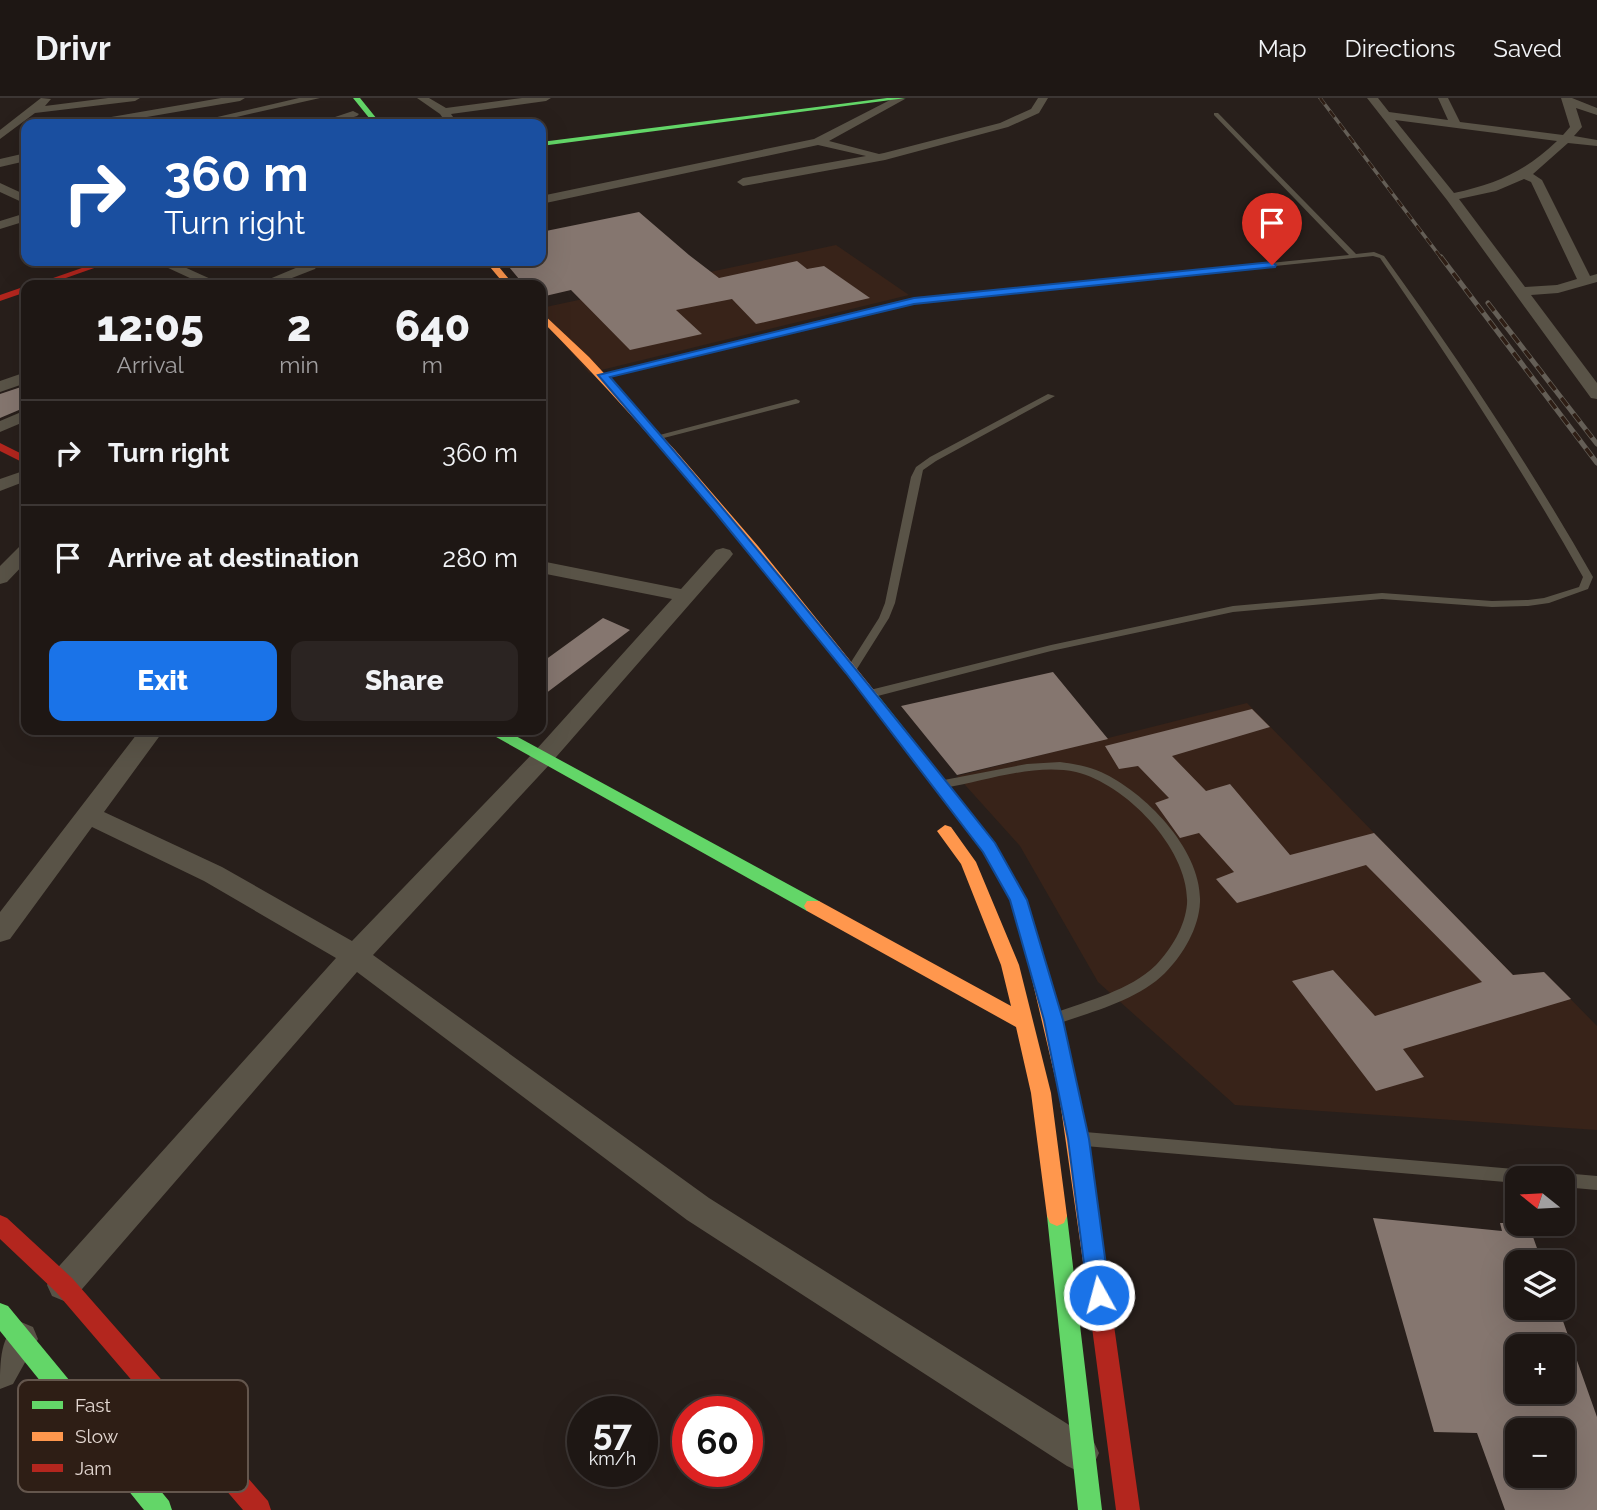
<!DOCTYPE html>
<html lang="en">
<head>
<meta charset="utf-8">
<style>
	body { margin:0; font-family:Raleway,sans-serif; background:#2b2422; color:#f1f3f6; height:100vh; display:flex; flex-direction:column; font-size:26px; white-space:nowrap }
	* { box-sizing:border-box; margin:0 }
	p { font-size:23px; color:#a19fa0 }
	.icon { flex:none; width:38px; height:38px; fill:none; stroke:currentColor; stroke-width:2; stroke-linecap:round; stroke-linejoin:round }
	.map { position:relative; flex:1; overflow:hidden }
	.sheet { position:absolute; left:21px; top:182px; width:525px; height:455px; display:flex; flex-direction:column; background:#1e1714; border-radius:14px; box-shadow:0 7px 28px #0002,0 0 0 2px #3c3634 }
	.sheet>* { flex:none }
	.guide { position:absolute; left:21px; top:21px; width:525px; height:147px; border-radius:14px; box-shadow:0 7px 28px #0002,0 0 0 2px #3c3634; background:#1a4fa0; color:#fff; overflow:hidden }
	.needle { width:46px; rotate:288deg }
	.controls { position:absolute; left:1505px; top:1068px; display:grid; gap:14px }
	.controls a { display:grid; place-items:center; width:70px; height:70px; border-radius:14px; background:#1e1714; box-shadow:0 7px 28px #0002,0 0 0 2px #3c3634; font-size:35px }
	.speed { position:absolute; left:567px; top:1298px; display:flex; gap:14px; font-size:35px; font-weight:700; text-align:center }
	.speed>* { display:grid; place-content:center; width:91px; height:91px; border-radius:50%; background:#1e1714; box-shadow:0 7px 28px #0002,0 0 0 2px #3c3634; line-height:1 }
	.speed small { font-size:18px; font-weight:400 }
	.speed .limit { border:10px solid #d22; background:#fff; color:#111 }
	.pin { position:absolute; display:grid; place-items:center; width:60px; height:60px; color:#fff; margin:-72px -30px; border-radius:50% 50% 50% 0; rotate:-45deg; box-shadow:0 0 7px #0007 }
	.pin .icon { rotate:45deg }
	.me { position:absolute; width:77px; margin:-38px; rotate:353deg; stroke-linejoin:round; filter:drop-shadow(0 0 5px #0008) }
	.turn { display:flex; align-items:center; gap:24px; height:147px; padding:0 28px; font-size:32px }
	.turn .icon { width:91px; height:91px; stroke-width:2.5 }
	.turn b { display:block; font-size:49px; line-height:60px }
	.eta { display:flex; justify-content:space-evenly; align-items:center; height:119px; text-align:center }
	.eta b { font-size:42px; font-weight:800; line-height:49px }
	.action { display:flex; gap:14px; margin-top:auto; padding:14px 28px }
	.action a { flex:1; height:80px; border-radius:14px; background:#1a73e8; color:#fff; font-size:28px; font-weight:800; line-height:80px; text-align:center }
	.action a+a { background:#2b2422; color:#f1f3f6 }
	ul { padding:0; list-style:none }
	li { display:flex; align-items:center; gap:21px; height:105px; padding:0 28px; border-top:2px solid #3c3634 }
	li div { flex:1 }
	li b { display:block; font-size:26px }
	li em { font-style:normal }
	header { display:flex; align-items:center; gap:42px; box-sizing:border-box; height:98px; padding:0 35px; background:#1e1714; border-bottom:2px solid #3c3634 }
	header strong { font-size:33px }
	nav { display:flex; gap:38px; margin-inline-start:auto; font-size:24px }
	.map>svg:first-child { display:block }
</style>
</head>
<body>
<header>
<strong>Drivr</strong>
<nav><a>Map</a><a>Directions</a><a>Saved</a></nav>
</header>
<div class="map">
<svg width="1597" height="1412" viewBox="0 0 1597 1412">
	<rect width="100%" height="100%" fill="#281f1b"/>
	<path fill="#382319" d="M836 147 909 197 589 275 541 219V210Z
		M1247 605 1513 877 1544 874 1597 928V1032L1235 1007 1098 884 1020 748 957 678Z"/>
	<path fill="#85766f" fill-rule="evenodd" d="M639 114 689 157 719 180 797 163 807 171 824 168 870 200 756 226 732 201 676 212 702 236 630 252 571 192 541 199V187H524L504 163H541V134Z
		M21 289 26 292V309L0 320V296Z
		M603 520 630 532 541 599V565Z
		M1053 574 1108 641 957 677 901 608Z
		M1252 611 1270 629 1172 658 1206 693 1230 686 1290 757 1374 735 1513 877 1544 874 1571 901 1403 951 1424 979 1376 993 1292 883 1333 872 1375 918 1482 884 1366 767 1237 805 1216 781 1234 774 1199 735 1180 740 1155 705 1169 700 1138 668 1119 671 1105 648Z
		M1373 1120 1502 1133 1500 1125H1528L1542 1164H1517V1209H1558L1597 1319V1412H1505L1477 1335 1434 1334ZM1517 1248H1563V1293H1517ZM1517 1332H1563V1377H1517Z"/>
	<g fill="none" stroke-linecap="round" stroke-linejoin="round">
		<path fill="#595347" fill-rule="evenodd" d="M1214 15H1218L1356 156 1374 154 1384 158C1459 262 1530 368 1593 479L1588 491 1549 505 1528 508 1492 509 1382 501 1233 514 1051 553 870 600 866 599 864 596 866 593 1051 547 1233 508 1382 495 1492 503 1528 502 1544 500 1579 489 1583 479C1521 369 1452 264 1380 160L1373 158 914 205 603 279 599 277 914 201 1349 157 1214 17Z
			M1048 296 1055 298 936 363 923 372 895 505 889 520 855 574H847L846 572 879 520 885 505 911 379 916 369 930 359Z
			M796 301 800 303 799 305 656 342 652 339Z
			M1060 664C1074 666 1088 668 1101 674 1145 694 1202 752 1200 804 1199 830 1183 857 1165 875 1139 901 1095 913 1060 925L1055 923 1053 919 1055 915C1089 902 1129 893 1156 867 1171 851 1185 829 1187 806 1190 752 1126 686 1076 674 1034 665 986 683 944 690L938 686 944 682 1027 666Z
			M1085 1034 1538 1073 1544 1075 1546 1080H1517V1085L1085 1048 1080 1046 1077 1041 1080 1036Z
			M1563 1075 1597 1078V1092L1563 1089V1080H1556L1557 1077Z"/>
		<path fill="#595347" fill-rule="evenodd" d="M41 0 51 1 45 8 108 0H140L135 3 35 15 0 41V32Z
			M221 0H245L240 3 106 26H82L88 23Z
			M299 0H320L219 23 213 20Z
			M417 0H429L446 10 522 0H551L546 3 451 16 458 26H447L440 16Z
			M894 0 905 1 829 43 879 56 884 55 1000 25 1031 11 1038 0H1048L1039 15 1008 29 885 62 743 88 737 84 743 80 866 58 818 47 541 106V98L814 41Z
			M1367 0H1378L1389 14 1448 22 1438 0H1448L1460 24 1563 37 1570 29 1561 0H1572L1597 10V17L1576 10 1582 29 1574 38 1597 42V48L1568 45 1533 76 1542 82 1590 178 1597 176V184L1558 195 1531 197 1597 285V301L1591 300 1447 102ZM1395 22 1557 43C1526 73 1496 86 1454 95ZM1524 81 1531 84 1577 181 1557 187 1525 189 1459 101 1496 93Z
			M353 13 359 16 357 18 331 26H314Z
			M26 55V63L0 69V61Z
			M0 85 26 97V106L0 94Z
			M26 115V123L0 131V123Z
			M153 163H171L224 187H205Z
			M310 164 317 168 315 171 274 187H255Z
			M26 274V285L0 294V283Z
			M26 312V323L0 334V323Z
			M26 372V383L0 393V381Z
			M26 447V464L7 484 0 486V468L19 449Z
			M723 450 730 452 733 456 730 460 550 666 373 857 709 1100 1093 1342 1099 1355 1093 1368 1080 1374 1067 1368 687 1122 357 874 76 1198 64 1203 52 1198 47 1187 52 1176 336 860 204 783 92 729 10 841 0 844V814L140 632H164L104 714 222 769 352 843 534 654 672 501 541 475V463L681 491 716 452Z
			M21 1224 33 1229 38 1241 13 1286 0 1291C0 1264 0 1235 21 1224Z"/>
		<path fill="#63d668" fill-rule="evenodd" d="M353 0H360L381 26H374Z
			M887 0H906L541 48V44Z
			M872 594 877 596 995 745 1026 802 1049 877 1046 882 1040 884 1034 882 1031 877 1010 802 983 752 867 602 865 599Z
			M487 632H505L819 803 822 808 819 813H807L489 635Z
			M1057 1108 1064 1111 1067 1118 1102 1412H1078L1047 1118 1050 1111Z
			M0 1205 8 1208 169 1403 172 1412H144L0 1233Z"/>
		<path fill="#ff974d" fill-rule="evenodd" d="M485 163H494L514 187H505Z
			M541 214 589 259 675 352 758 448 877 596 879 599 877 602H867C764 470 659 341 541 222Z
			M945 727 951 729 976 764 1019 867 1051 995 1067 1118 1064 1125 1057 1128 1050 1125 1047 1118 1031 995 1016 929 807 813 804 808 807 803H819L1011 908 1001 867 961 766 937 733Z
			M1040 870 1046 872 1049 877C1079 983 1095 1090 1110 1199L1107 1206 1099 1210 1091 1206 1088 1199 1059 996 1031 877 1034 872Z"/>
		<path fill="#b3261e" fill-rule="evenodd" d="M102 163H114L46 187H33Z
			M26 188V194L0 203V197Z
			M0 345 26 358V366L0 353Z
			M0 1117 7 1120 72 1180 268 1403 271 1412H243L56 1194 0 1141Z
			M1099 1188 1107 1192 1110 1199 1140 1412H1116L1088 1199 1091 1192Z"/>
		<g stroke="#645e56" stroke-width="3.5">
			<path id="rail-far1" d="M1320 0 1442 161"/>
		</g>
		<g stroke="#645e56" stroke-width="5">
			<path id="rail" d="M1441 159 1597 365
				M1488 205 1597 346"/>
		</g>
		<use href="#rail-far1" stroke="#2e1e15" stroke-width="2.5" stroke-dasharray="8" stroke-linecap="butt"/>
		<use href="#rail" stroke="#2e1e15" stroke-width="3.5" stroke-dasharray="10" stroke-linecap="butt"/>
	</g>
	<path fill="#1a73e8" stroke="#114b97" stroke-width="2" d="M1272 164 1276 167 1275 169 914 206 610 279C743 431 870 587 995 745L1027 802 1063 922 1089 1041 1110 1197 1107 1205 1099 1208 1091 1205 1088 1197 1068 1041 1044 922 1010 802 983 754 846 575 715 414 598 277 914 200Z"/>
	<rect x="18" y="1282" width="230" height="112" rx="10" fill="#2e1e15" stroke="#64564d" stroke-width="2"/>
	<rect x="32" y="1303" width="31" height="8" fill="#63d668"/>
	<rect x="32" y="1334" width="31" height="9" fill="#ff974d"/>
	<rect x="32" y="1366" width="31" height="8" fill="#b3261e"/>
	<g font-size="19" fill="#e3d7d1">
		<text x="75" y="1314">Fast</text>
		<text x="75" y="1345">Slow</text>
		<text x="75" y="1377">Jam</text>
	</g>
</svg>
<div class="controls">
<a><svg class="needle" viewBox="-14 -14 28 28"><path d="M0-13l5 13h-10z" fill="#e53935"/><path d="M0 13l5-13h-10z" fill="#a19fa0"/></svg></a>
<a><svg class="icon" aria-label="layers" viewBox="0 0 24 24"><path d="M12 4l9 5-9 5-9-5zM3 14l9 5 9-5"/></svg></a>
<a>+</a>
<a>−</a>
</div>
<div class="speed"><div>57<small>km/h</small></div><div class="limit">60</div></div>
<div class="pin" style="left:1272px;top:167px;background:#d93025"><svg class="icon" aria-label="arrive" viewBox="0 0 24 24"><path d="M6 21V4h12l-3 4 3 4H6"/></svg></div>
<svg class="me" style="left:1099px;top:1197px" viewBox="-20 -20 40 40"><circle r="17" fill="#1a73e8" stroke="#fff" stroke-width="3"/><path d="M0-11L8 9 0 5-8 9z" fill="#fff"/></svg>
<div class="guide">
<div class="turn"><svg class="icon" aria-label="right" viewBox="0 0 24 24"><path d="M7 20v-9h11M14 6l5 5-5 5"/></svg><div><b>360 m</b>Turn right</div></div>
</div>
<section class="sheet">
<div class="eta">
<div><b>12:05</b><p>Arrival</p></div>
<div><b>2</b><p>min</p></div>
<div><b>640</b><p>m</p></div>
</div>
<ul>
<li><svg class="icon" aria-label="right" viewBox="0 0 24 24"><path d="M7 20v-9h11M14 6l5 5-5 5"/></svg><div><b>Turn right</b></div><em>360 m</em></li>
<li><svg class="icon" aria-label="arrive" viewBox="0 0 24 24"><path d="M6 21V4h12l-3 4 3 4H6"/></svg><div><b>Arrive at destination</b></div><em>280 m</em></li>
</ul>
<div class="action"><a>Exit</a><a>Share</a></div>
</section>
</div>
</body>
</html>
